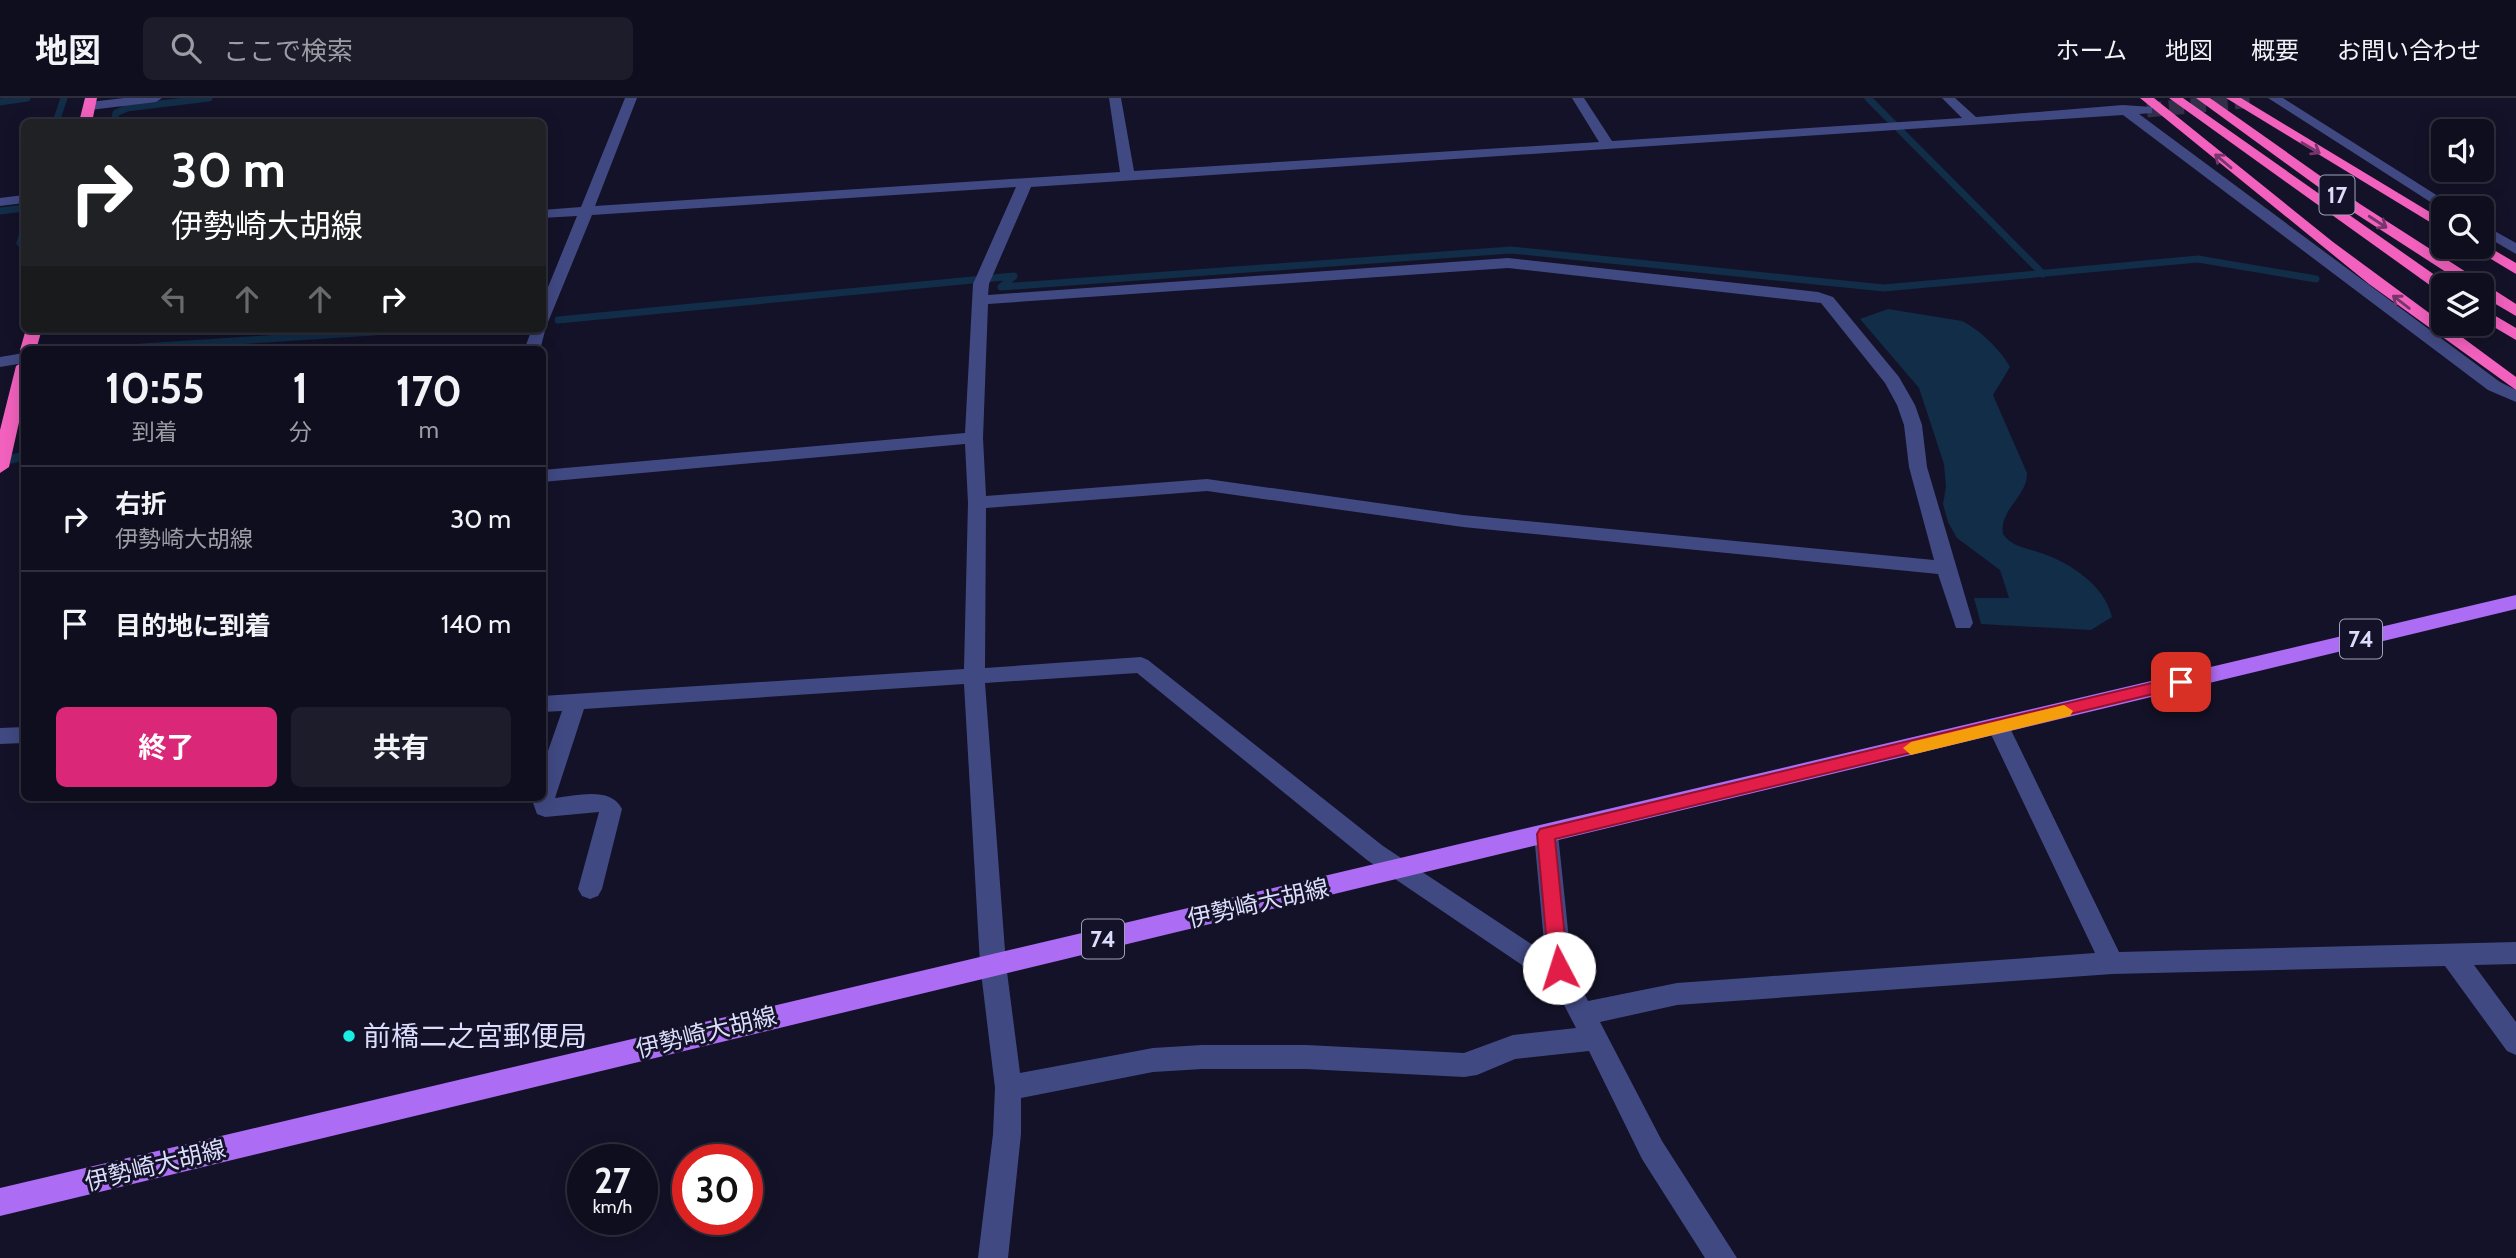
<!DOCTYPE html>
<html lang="ja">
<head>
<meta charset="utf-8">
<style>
	body { margin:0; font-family:Cabin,"Noto Sans JP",sans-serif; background:#1c1c2b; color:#f1f3f6; height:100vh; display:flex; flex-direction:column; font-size:26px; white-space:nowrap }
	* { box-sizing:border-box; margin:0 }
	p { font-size:23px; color:#9b9ca4 }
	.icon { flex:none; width:38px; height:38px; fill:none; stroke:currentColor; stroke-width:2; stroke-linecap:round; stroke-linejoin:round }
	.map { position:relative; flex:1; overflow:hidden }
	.side { position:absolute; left:21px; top:248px; width:525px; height:455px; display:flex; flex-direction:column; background:#0e0e1e; border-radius:10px; box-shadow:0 4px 18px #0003,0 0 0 2px #2e2e3c }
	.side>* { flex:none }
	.hud { position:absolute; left:21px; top:21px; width:525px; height:214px; border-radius:10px; box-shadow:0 4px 18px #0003,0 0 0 2px #2e2e3c; background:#202124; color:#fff; overflow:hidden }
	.tools { position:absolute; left:2431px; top:21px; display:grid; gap:14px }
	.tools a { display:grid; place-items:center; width:63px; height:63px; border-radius:10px; background:#0e0e1e; box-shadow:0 4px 18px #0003,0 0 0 2px #2e2e3c; font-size:35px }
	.speed { position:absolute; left:567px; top:1046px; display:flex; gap:14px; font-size:35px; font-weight:700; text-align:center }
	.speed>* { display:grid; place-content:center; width:91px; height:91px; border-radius:50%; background:#0e0e1e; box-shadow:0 4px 18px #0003,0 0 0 2px #2e2e3c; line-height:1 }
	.speed small { font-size:18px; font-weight:400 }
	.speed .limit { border:10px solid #d22; background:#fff; color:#111 }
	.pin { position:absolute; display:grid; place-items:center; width:60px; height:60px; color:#fff; margin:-30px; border-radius:14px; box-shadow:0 4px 10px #0006 }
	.me { position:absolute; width:77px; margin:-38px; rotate:355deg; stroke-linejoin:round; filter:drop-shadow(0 0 5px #0008) }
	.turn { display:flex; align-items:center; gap:24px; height:147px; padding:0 35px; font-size:32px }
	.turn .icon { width:91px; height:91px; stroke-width:2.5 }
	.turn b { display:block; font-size:49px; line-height:60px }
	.lanes { display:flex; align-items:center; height:66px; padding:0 35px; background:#0003; justify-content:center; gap:35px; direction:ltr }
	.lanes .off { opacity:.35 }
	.eta { display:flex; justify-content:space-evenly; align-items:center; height:119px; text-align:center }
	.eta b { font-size:42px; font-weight:700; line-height:49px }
	.action { display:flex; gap:14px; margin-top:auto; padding:14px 35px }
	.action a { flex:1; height:80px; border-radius:10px; background:#db2777; color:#fff; font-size:28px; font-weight:700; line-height:80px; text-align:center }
	.action a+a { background:#1c1c2b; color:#f1f3f6 }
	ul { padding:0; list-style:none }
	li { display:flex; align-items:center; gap:21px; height:105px; padding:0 35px; border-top:2px solid #2e2e3c }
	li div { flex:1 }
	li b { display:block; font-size:26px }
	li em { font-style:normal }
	header { display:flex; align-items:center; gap:42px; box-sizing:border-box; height:98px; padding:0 35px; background:#0e0e1e; border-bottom:2px solid #2e2e3c }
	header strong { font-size:33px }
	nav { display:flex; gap:38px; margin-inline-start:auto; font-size:24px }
	.search { width:490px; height:63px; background:#1c1c2b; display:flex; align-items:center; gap:18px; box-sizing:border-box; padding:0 24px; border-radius:10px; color:#9b9ca4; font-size:26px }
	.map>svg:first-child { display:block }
</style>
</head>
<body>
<header>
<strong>地図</strong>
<div class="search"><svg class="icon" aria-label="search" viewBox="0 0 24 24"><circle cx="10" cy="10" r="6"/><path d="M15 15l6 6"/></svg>ここで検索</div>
<nav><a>ホーム</a><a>地図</a><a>概要</a><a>お問い合わせ</a></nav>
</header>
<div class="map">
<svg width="2516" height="1160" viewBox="0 0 2516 1160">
	<rect width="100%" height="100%" fill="#131228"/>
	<path fill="#112d48" d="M1888 211 1962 223C1980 232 2000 251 2010 269L1993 297 2027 375C2028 398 1999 411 2003 436 2012 449 2027 450 2041 455 2071 465 2105 488 2112 519L2091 532 1981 526 1974 500H2009L2000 472 1957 440 1948 424 1943 406 1946 389 1944 366 1919 290 1860 221Z"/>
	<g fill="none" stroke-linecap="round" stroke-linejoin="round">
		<path stroke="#112d48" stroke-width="7" d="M1868 0 2043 176
			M0 4 27 0
			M56 24 64 0
			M114 24 116 15 127 10 209 0
			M0 113 24 110
			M24 131 20 145H24
			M558 222 1014 178 1001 189 1511 152 1884 190 2198 161 2316 181
			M97 252 419 231"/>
		<path stroke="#112d48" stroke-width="9" d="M0 364 24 358"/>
		<path stroke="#313048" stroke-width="15" stroke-dasharray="15 7" stroke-linecap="butt" d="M2147 12 2255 2"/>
		<path fill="#414983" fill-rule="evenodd" d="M124 0H162L156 4 90 12 84 8 90 4Z
			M625 0H637L595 108 1120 74 1109 0H1121L1134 73 1599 44 1572 0H1584L1612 43 1962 20 1942 0H1955L1976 19 2123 7 2152 9V15L2139 16 2500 284 2516 292V304L2488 292 2123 17 1031 89 989 186 988 197 1508 160 1818 194 1833 199 1899 279 1915 307 1922 327 1927 369 1973 525 1970 530H1956L1938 476 1463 429 1207 393 986 410 985 570 1141 559 1148 562 1383 748 1545 855 1534 736 1538 729 1546 727 1554 729 1558 736 1572 870 1588 903 1677 885 2095 855 1988 630 1991 624H2007L2010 630 2119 854 2516 844V866L2474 867 2516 924V957L2507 953 2445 868 2112 876 1677 907 1600 924 1662 1043 1737 1160H1705L1642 1061 1589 953 1515 961 1477 977 1464 979 1306 971H1202L1153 974 1021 1000V1036L1008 1160H978L993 1036 995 990 980 866 964 586 584 611 555 700C577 698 610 688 622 711L602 791 598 798 590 801 582 798 578 791 599 714 545 719 537 716 532 702 542 700V670L562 613 542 614V598L964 571 968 405 965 346 542 384V372L965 335 973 186 1016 89 592 117 546 229 540 252H524L532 231H542V204L577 118 542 120V112L581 109ZM1508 170 1821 205 1885 285 1897 307 1904 327 1909 369 1934 462 1463 417 1207 381 986 398 983 340 988 206ZM1137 575 1367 762 1528 871 1549 878 1576 930 1513 937 1464 955 1306 947H1202L1153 950 1020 975 1006 866 985 585Z
			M2268 0H2283L2457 110 2443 112Z
			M24 97V105L0 108V100Z
			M2482 126 2516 145V156L2482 136Z
			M24 255V265L0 269V259Z
			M24 629V645L0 646V630Z"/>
		<path fill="#ac6cf3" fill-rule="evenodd" d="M2516 497V511L0 1118V1090Z"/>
		<path fill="#f261bd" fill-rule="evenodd" d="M85 0H97L92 24H79Z
			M2140 0H2154L2333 144 2516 279V292L2369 186Z
			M2169 0H2183L2449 187H2443V195L2438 193Z
			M2196 0H2210L2360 106 2516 206V218L2482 198V187H2466L2350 112Z
			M2226 0H2241L2443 122V132Z
			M2482 145 2516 165V176L2471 149H2482Z
			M2482 210 2516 230V242L2482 222Z
			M26 231H42L36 252H24V256L20 252Z
			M24 263V302L9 369 0 375V332L16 268Z"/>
	</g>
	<defs><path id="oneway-shaft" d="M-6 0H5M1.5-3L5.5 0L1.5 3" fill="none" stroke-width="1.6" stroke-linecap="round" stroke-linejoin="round" transform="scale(1.75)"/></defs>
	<g stroke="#77366b">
		<use href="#oneway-shaft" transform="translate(2311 50) rotate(31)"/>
		<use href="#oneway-shaft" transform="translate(2223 63) rotate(-140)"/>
		<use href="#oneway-shaft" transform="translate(2378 124) rotate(33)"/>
		<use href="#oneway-shaft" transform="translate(2401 204) rotate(-142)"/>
	</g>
	<path fill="#e11d48" stroke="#92132f" stroke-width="2" d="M2181 578 2189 584 2186 588 1555 741 1568 870 1566 876H1552L1549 870 1537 736 1540 731Z"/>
	<path fill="#f59e0b" d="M2064 607 2073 613 2070 618 1911 657 1903 650 1911 644Z"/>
	<circle fill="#17ede1" stroke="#131228" stroke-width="2.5" cx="349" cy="938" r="7"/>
	<g text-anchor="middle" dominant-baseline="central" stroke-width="6" stroke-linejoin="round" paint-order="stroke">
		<g fill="#131228" stroke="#a0a0bc" stroke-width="2">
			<rect x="2319.5" y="77.5" width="35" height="39" rx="5"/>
			<rect x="2340" y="521.5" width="42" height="39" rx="5"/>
			<rect x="1082" y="821.5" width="42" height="39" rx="5"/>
		</g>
		<g font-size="23" font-weight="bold" fill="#dcddfc">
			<text x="2337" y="97">17</text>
			<text x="2361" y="541">74</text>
			<text x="1103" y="841">74</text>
		</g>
		<g font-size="24" fill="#dcddfc" stroke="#131228">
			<text transform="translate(1258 805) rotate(-13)">伊勢崎大胡線</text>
			<text transform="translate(706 934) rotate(-14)">伊勢崎大胡線</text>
			<text transform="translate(155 1067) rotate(-14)">伊勢崎大胡線</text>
		</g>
		<g font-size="28" fill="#dcddfc" stroke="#131228" text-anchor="start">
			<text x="363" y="938">前橋二之宮郵便局</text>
		</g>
	</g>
</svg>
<div class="tools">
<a><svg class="icon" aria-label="sound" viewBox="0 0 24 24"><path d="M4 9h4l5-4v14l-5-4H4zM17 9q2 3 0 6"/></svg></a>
<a><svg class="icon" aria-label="search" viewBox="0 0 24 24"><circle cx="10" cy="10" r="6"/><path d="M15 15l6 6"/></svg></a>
<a><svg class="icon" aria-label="layers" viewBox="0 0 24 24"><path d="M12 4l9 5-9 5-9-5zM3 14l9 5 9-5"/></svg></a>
</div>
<div class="speed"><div>27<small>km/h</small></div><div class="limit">30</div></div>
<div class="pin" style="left:2181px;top:584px;background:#d93025"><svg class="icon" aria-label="arrive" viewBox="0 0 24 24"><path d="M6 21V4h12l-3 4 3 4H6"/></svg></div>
<svg class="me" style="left:1559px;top:870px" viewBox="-20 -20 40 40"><circle r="19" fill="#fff"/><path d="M0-13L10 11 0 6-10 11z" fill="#e11d48"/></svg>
<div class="hud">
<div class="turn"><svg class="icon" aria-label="right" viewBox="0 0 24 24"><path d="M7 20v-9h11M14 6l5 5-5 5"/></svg><div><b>30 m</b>伊勢崎大胡線</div></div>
<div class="lanes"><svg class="icon off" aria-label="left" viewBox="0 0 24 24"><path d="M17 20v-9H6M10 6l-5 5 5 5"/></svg><svg class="icon off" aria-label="ahead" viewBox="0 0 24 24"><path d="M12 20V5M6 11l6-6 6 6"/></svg><svg class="icon off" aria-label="ahead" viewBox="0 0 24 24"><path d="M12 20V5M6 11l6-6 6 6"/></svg><svg class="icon" aria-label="right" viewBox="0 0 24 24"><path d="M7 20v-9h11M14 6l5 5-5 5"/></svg></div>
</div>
<section class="side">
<div class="eta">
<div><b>10:55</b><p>到着</p></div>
<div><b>1</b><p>分</p></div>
<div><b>170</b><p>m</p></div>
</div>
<ul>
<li><svg class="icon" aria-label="right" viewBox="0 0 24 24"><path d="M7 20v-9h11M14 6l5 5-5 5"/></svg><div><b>右折</b><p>伊勢崎大胡線</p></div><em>30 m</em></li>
<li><svg class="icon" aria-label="arrive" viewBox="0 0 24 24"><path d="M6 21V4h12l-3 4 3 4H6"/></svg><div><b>目的地に到着</b></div><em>140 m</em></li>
</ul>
<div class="action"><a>終了</a><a>共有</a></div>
</section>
</div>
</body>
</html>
